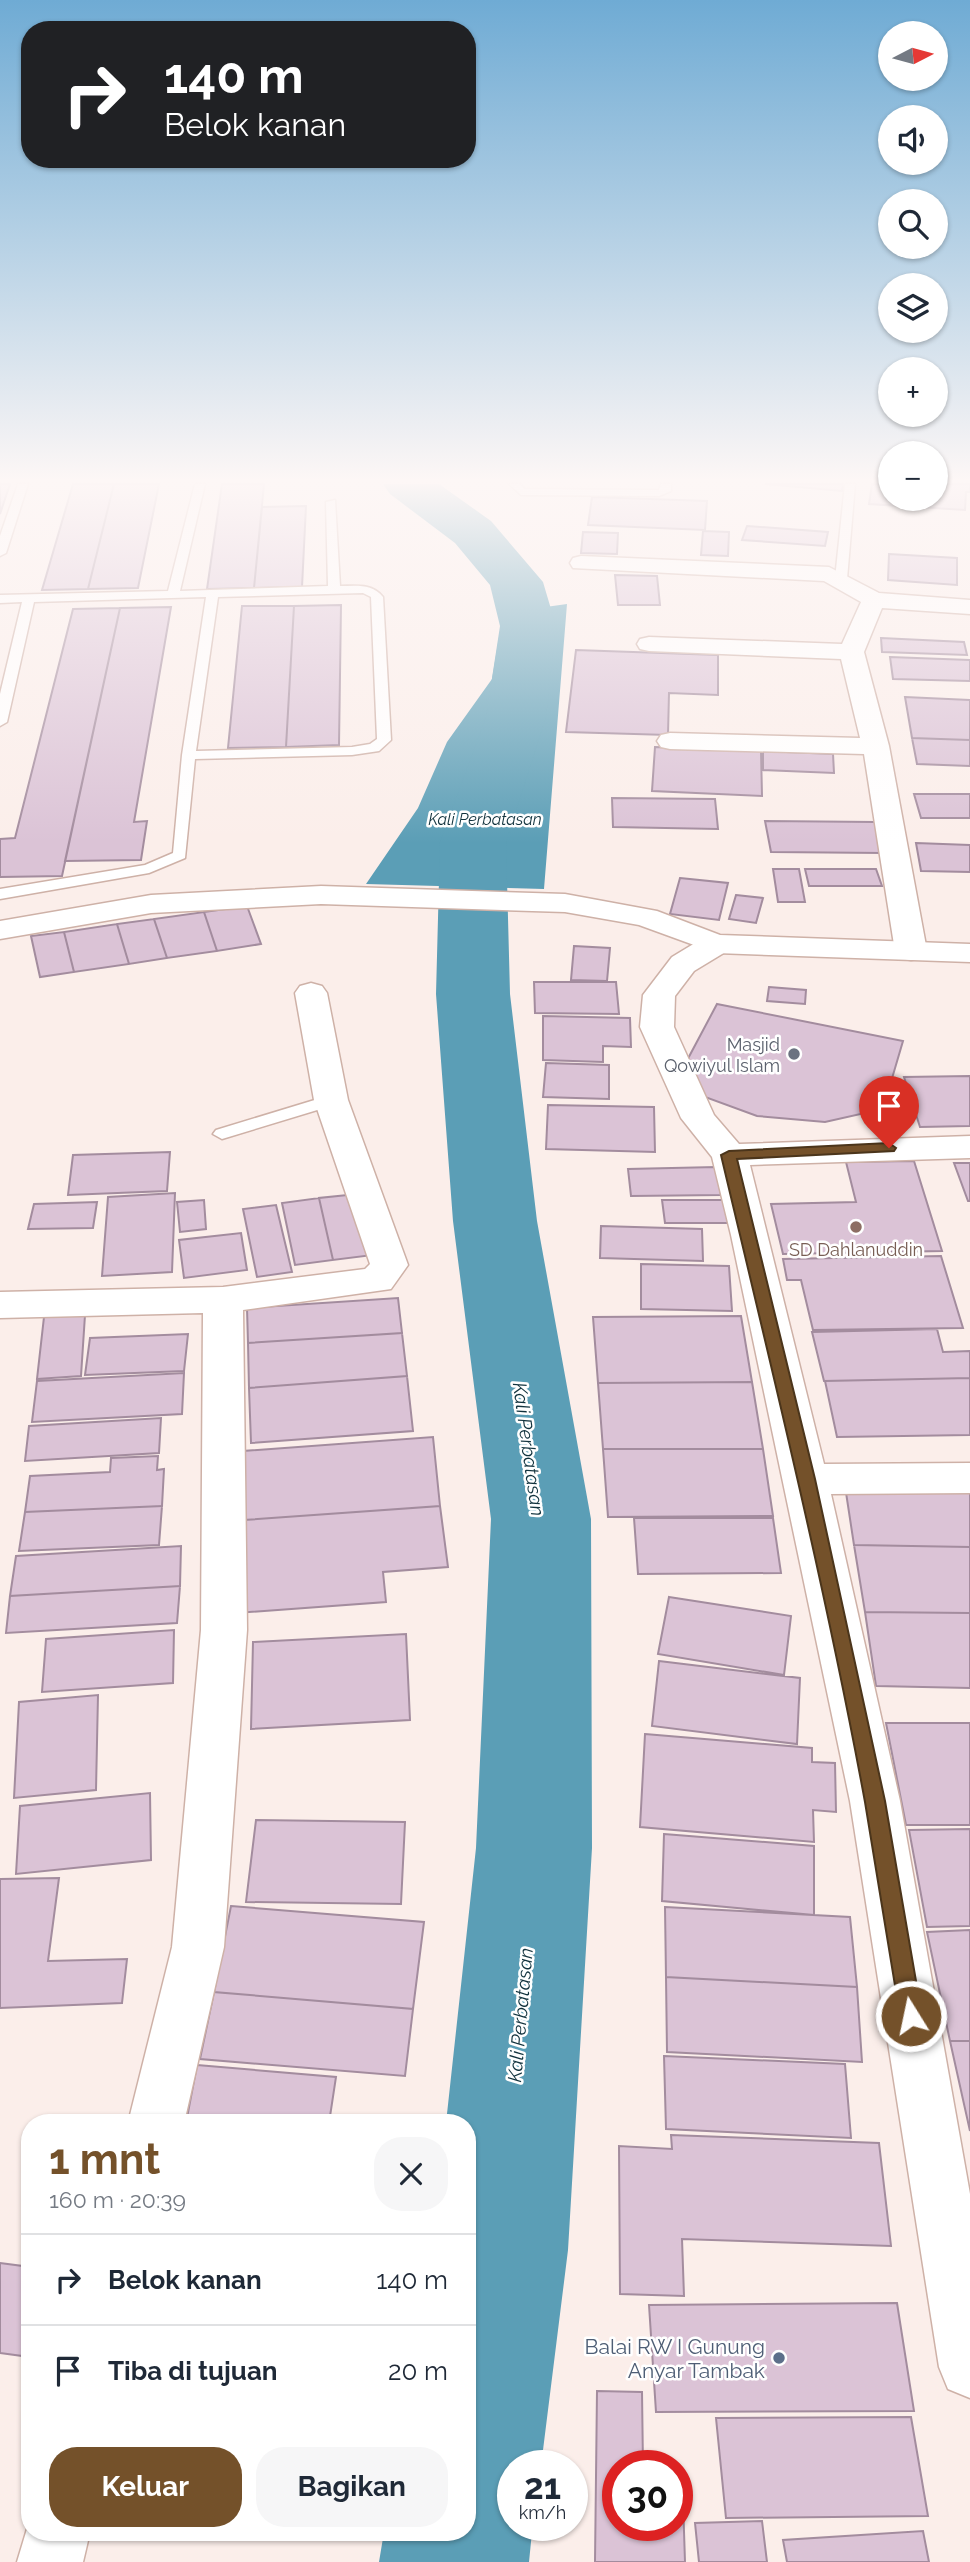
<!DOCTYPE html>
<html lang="id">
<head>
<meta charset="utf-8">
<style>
	body { margin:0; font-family:Raleway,sans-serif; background:#f6f6f7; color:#1f2937; height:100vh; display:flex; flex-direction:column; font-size:26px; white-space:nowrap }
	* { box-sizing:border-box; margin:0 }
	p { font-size:23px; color:#747a83 }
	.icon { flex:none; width:38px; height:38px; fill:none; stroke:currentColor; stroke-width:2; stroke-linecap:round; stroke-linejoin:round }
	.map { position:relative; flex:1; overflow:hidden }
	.sheet { position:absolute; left:21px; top:2114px; width:455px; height:427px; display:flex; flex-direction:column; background:#fff; border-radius:28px; box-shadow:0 2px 5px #0004 }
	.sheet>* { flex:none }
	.banner { position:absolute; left:21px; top:21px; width:455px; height:147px; border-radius:28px; box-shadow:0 2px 5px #0004; background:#202124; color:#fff; overflow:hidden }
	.needle { width:46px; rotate:84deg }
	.controls { position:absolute; left:878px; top:21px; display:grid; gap:14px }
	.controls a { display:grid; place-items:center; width:70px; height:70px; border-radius:50%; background:#fff; box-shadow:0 2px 5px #0004; font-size:35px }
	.speed { position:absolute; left:497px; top:2450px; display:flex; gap:14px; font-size:35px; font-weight:700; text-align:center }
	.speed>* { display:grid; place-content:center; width:91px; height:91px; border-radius:50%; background:#fff; box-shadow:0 2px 5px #0004; line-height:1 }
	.speed small { font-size:18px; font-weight:400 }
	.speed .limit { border:10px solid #d22; background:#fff; color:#111 }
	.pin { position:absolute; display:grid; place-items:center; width:60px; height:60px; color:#fff; margin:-72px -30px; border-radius:50% 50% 50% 0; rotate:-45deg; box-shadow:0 0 7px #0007 }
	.pin .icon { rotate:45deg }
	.me { position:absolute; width:77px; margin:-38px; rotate:350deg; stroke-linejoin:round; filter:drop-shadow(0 0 5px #0008) }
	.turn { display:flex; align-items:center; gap:24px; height:147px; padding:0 28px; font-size:32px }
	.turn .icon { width:91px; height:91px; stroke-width:2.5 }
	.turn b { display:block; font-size:49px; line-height:60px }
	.round { display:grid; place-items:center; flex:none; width:74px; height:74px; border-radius:28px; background:#f6f6f7 }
	.headline { display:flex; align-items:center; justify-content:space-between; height:119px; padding:0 28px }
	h1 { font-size:42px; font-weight:700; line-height:52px; color:#74512a }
	.button { display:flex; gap:14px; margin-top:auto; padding:14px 28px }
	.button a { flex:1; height:80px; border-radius:28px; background:#74512a; color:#fff; font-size:28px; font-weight:700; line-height:80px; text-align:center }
	.button a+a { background:#f6f6f7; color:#1f2937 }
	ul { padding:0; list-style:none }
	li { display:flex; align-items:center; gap:21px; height:91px; padding:0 28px; border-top:2px solid #e0e1e3 }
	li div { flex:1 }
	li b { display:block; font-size:26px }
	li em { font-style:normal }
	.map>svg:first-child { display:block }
</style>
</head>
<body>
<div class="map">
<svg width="970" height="2562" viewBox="0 0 970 2562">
	<rect width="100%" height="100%" fill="#fbeeea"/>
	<path fill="#5b9eb6" d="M567 604 544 889 366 884 418 808 447 742 492 679 503 613Z"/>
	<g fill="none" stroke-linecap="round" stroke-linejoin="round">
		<path fill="#5b9eb6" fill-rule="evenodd" d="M383 484H439L491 521 543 582 556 626 546 717 506 842 510 994 537 1221 591 1519 592 1848 568 2250 541 2466H513V2525H530L532 2532 529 2562H379L384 2532H467V2123H446L476 1848 491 1519 453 1221 436 994 440 842 486 717 500 626 490 585 455 543 390 494Z"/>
	</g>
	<path fill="#dbc3d6" stroke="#a38c9e" stroke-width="2" d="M0 484H10L0 514Z
		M73 484H114L88 589 42 590Z
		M114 484H159L138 588 88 589Z
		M222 484H264L254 588 207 589Z
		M765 484H843L842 491Z
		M872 484H891V499H936V484H970V492H966L965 510 869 504Z
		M592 497 707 501 705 530 588 525Z
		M306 506 302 587 254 588 262 507Z
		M747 526 828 532 825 546 742 540Z
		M703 531 729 532 728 556 701 555Z
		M583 532 618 533 617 554 581 553Z
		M889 554 957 558V585L888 580Z
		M615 575 657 576 660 605H618Z
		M341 605 339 745 286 747 294 606Z
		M242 606H294L286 747 228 748Z
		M171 607 134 822 147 821 141 860 65 861 120 608Z
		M120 608 62 876 0 877V839L15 838 73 609Z
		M881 638 964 642 967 655 882 652Z
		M576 650 718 655V695L669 693 668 735 566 732Z
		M890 657 970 660V681L893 679Z
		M905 697 970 700V740L912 738Z
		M912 738 970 740V766L917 764Z
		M655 747 761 751 762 796 652 791Z
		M763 751 833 754 834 773 763 770Z
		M914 794H970V818H921Z
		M612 798 715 799 718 829 613 827Z
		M765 821 875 822 883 853 771 852Z
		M916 843 970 845V872L921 871Z
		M773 869H799L805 902H778Z
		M805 869H876L882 886H809Z
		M680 878 728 883 719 920 670 914Z
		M736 895 763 898 756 923 729 919Z
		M247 906 261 944 217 951 204 912Z
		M204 912 217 951 167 958 154 919Z
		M154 919 167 958 129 964 117 924Z
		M117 924 129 964 74 972 64 932Z
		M64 932 74 972 40 977 31 936Z
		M574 946 610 948 607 981 571 980Z
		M534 982H616L619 1014 535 1013Z
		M769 987 806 990 805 1004 767 1001Z
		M717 1004 903 1041 883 1109 825 1122 757 1116 705 1097 683 1068Z
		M543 1016 630 1018 631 1047 603 1046V1062L543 1060Z
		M546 1063 609 1065V1099L543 1097Z
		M970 1076V1126L920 1127 904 1077Z
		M548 1105 654 1107 655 1152 546 1149Z
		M170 1152 167 1191 68 1195 73 1155Z
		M914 1161 942 1251 783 1254 771 1204 856 1202 846 1162Z
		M954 1163H970V1201H968Z
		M716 1167 721 1195 631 1196 628 1169Z
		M175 1193 172 1272 102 1276 108 1197Z
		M357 1194 373 1255 333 1260 319 1198Z
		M319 1198 333 1260 295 1265 282 1203Z
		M204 1200 206 1229 180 1232 177 1202Z
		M662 1200H733L737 1223H665Z
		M97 1202 93 1228 28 1229 34 1204Z
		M276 1205 292 1272 257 1277 243 1209Z
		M601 1226 702 1229 703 1261 600 1258Z
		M241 1233 247 1270 184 1278 179 1240Z
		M941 1256 963 1328 813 1330 801 1280H787L783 1259Z
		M641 1264 729 1266 732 1311 641 1309Z
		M398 1298 402 1333 248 1343 247 1308Z
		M85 1315 81 1376 37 1379 44 1317Z
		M741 1316 752 1382 598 1383 593 1317Z
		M937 1329 943 1352 970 1351V1378L824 1381 812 1332Z
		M402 1333 407 1376 249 1388 248 1343Z
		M188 1334 184 1371 85 1375 90 1338Z
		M184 1373 182 1414 32 1422 37 1381Z
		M407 1376 413 1431 251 1443 249 1388Z
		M970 1378V1435L837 1437 825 1381Z
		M752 1382 763 1449H603L598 1383Z
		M161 1418 159 1453 25 1461 29 1426Z
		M433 1437 440 1506 244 1520 243 1451Z
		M603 1449H763L773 1516 608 1517Z
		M158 1456 157 1470 164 1469 162 1506 25 1512 30 1476 110 1472 111 1458Z
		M845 1486 970 1488V1547L854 1545Z
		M162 1506 159 1545 19 1551 25 1512Z
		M440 1506 448 1567 383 1572 386 1602 236 1613 244 1520Z
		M634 1518H773L781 1573 638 1574Z
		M854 1545 970 1547V1613L865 1612Z
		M181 1546 180 1586 10 1596 16 1556Z
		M180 1586 177 1623 6 1633 10 1596Z
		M669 1597 791 1616 784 1675 658 1654Z
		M865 1612 970 1613V1688L876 1686Z
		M174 1630 173 1683 42 1692 46 1639Z
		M406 1634 410 1720 251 1729 253 1642Z
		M659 1661 800 1678 797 1744 652 1726Z
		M98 1695 96 1790 14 1798 19 1702Z
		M886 1723H970V1825H906Z
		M645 1734 812 1748V1762L835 1763 836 1812 813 1810 814 1842 640 1827Z
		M150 1793 151 1860 16 1874 20 1806Z
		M256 1820 405 1822 401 1904 246 1902Z
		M970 1829V1926L927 1927 909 1830Z
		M664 1834 814 1846V1915L662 1901Z
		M59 1878 48 1961 127 1959 122 2003 0 2008V1879Z
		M231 1906 424 1922 413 2009 214 1992Z
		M665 1907 850 1917 857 1987 666 1977Z
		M970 1930V2041H950L927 1932Z
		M666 1977 857 1987 862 2062 667 2052Z
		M214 1992 413 2009 405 2076 200 2059Z
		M950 2041H970V2131Z
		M664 2056 845 2064 851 2138 666 2129Z
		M197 2065 336 2077 329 2123H186Z
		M671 2135 879 2143 891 2246 682 2239 684 2296 620 2294 619 2146 672 2149Z
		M0 2263 30 2267V2357L0 2353Z
		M897 2303 914 2411 656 2412 649 2305Z
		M597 2391 642 2392 643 2466H618V2525H677V2500H683L685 2562H595Z
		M911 2417 928 2516 726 2518 716 2418Z
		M762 2521 767 2562H699L695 2523Z
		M923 2531 929 2562H787L783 2540Z"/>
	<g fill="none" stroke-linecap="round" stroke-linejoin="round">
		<g stroke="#ceb1a7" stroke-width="3">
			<path id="service" d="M18 484H28L6 553 0 556V536Z
				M195 484H205L180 591 328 586 326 502 335 500 340 586C356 586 372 583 383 597L391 740 379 751 352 755 195 759 185 858 149 873 0 899V889L145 865 173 853 182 755 206 597 34 602 7 722 0 726V694L22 602 0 603V595L168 591ZM363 593 371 597 377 739 370 744 352 747 196 751 218 597Z
				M509 484H520L524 489 659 490 661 484H671V491L659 496 521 495Z
				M845 484H855L847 579 841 583 835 579Z
				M331 1095 340 1100 337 1104 222 1139 213 1134 216 1130Z"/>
		</g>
		<g stroke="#ceb1a7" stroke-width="3">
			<path id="minor" d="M581 556 829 567 879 593 970 600V614L882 608 864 652 889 746 927 951 922 958 911 960 900 958 895 951 864 754 670 749 661 747 657 741 661 735 670 733 860 738 841 659 649 651 640 649 637 644 640 639 649 637 842 644 861 602 824 581 573 568 570 563 573 558Z
				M716 935 727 937 732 944 727 951 694 971 675 996 674 1027 714 1115 739 1144 970 1136V1158L750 1165 824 1464 970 1463V1493L831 1494 900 1801 970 2194V2398L948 2389 939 2367 850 1801 731 1235 712 1157 681 1118 640 1027 643 995 672 957 705 937Z
				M311 983 322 986 327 993 348 1100 408 1265 391 1289 243 1310 247 1630 224 1947 184 2123H128L172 1947 201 1630 203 1313 0 1318V1292L223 1287 365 1269 370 1264 314 1100 295 993 300 986Z
				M30 2519V2532H90L83 2562H17Z"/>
		</g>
		<g stroke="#ceb1a7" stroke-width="3">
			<path id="tertiary" d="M321 886 565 894 657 911 720 935 970 944V962L716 953 639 925 565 912 321 904 151 913 0 939V921L151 895Z"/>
		</g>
		<use href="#service" fill="#fff" fill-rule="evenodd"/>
		<use href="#minor" fill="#fff" fill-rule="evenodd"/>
		<use href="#tertiary" fill="#fff" fill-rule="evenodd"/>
	</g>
	<linearGradient id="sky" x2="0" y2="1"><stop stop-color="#6fabd4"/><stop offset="0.57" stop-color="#fdf7f6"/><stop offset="1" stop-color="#fdf7f6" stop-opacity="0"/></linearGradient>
	<rect width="970" height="843" fill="url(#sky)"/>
	<path fill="#74512a" stroke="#4b351b" stroke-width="2" d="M889 1143 896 1148 894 1151 737 1159 815 1479 885 1801 922 2016 919 2023 911 2026 903 2023 900 2016C888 1945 877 1873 865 1802 825 1585 772 1370 721 1155L729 1151Z"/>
	<circle fill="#6b7280" stroke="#fff" stroke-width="2.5" cx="794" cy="1054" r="7"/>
	<circle fill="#8d6e63" stroke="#fff" stroke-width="2.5" cx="856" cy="1227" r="7"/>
	<circle fill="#5c6f8a" stroke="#fff" stroke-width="2.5" cx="779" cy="2358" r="7"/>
	<g text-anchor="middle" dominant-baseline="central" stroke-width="5" stroke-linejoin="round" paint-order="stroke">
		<g font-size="16" font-style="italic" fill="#11323d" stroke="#fff">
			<text x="485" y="819">Kali Perbatasan</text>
		</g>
		<g font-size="18" fill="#5b616d" stroke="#fff" text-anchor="end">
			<text x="780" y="1044">Masjid<tspan x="780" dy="21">Qowiyul Islam</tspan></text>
		</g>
		<g font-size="18" fill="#785e54" stroke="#fff">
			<text x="856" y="1249">SD Dahlanuddin</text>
		</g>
		<g font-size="19" font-style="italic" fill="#11323d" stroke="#fff">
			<text transform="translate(529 1449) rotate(82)">Kali Perbatasan</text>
			<text transform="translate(520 2015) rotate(-85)">Kali Perbatasan</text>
		</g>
		<g font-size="21" fill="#4e5e75" stroke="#fff" text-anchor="end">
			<text x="765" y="2346">Balai RW I Gunung<tspan x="765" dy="24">Anyar Tambak</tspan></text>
		</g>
	</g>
</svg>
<div class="controls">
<a><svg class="needle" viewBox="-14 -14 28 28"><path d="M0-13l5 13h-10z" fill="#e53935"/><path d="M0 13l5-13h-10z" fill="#747a83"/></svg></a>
<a><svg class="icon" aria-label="sound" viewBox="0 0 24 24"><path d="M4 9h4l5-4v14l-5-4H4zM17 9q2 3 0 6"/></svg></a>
<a><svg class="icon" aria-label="search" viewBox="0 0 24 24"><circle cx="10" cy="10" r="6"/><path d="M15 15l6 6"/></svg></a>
<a><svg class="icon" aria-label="layers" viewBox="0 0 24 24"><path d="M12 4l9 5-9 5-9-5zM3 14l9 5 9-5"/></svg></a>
<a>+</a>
<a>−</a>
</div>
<div class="speed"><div>21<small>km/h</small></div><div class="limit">30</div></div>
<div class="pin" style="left:889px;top:1148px;background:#d93025"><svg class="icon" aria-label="arrive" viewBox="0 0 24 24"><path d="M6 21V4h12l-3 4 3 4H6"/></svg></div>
<svg class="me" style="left:911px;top:2016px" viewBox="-20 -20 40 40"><circle r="17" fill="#74512a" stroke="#fff" stroke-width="3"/><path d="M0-11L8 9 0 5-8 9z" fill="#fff"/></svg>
<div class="banner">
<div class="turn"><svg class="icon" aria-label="right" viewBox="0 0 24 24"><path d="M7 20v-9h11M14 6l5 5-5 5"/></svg><div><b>140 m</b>Belok kanan</div></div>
</div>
<section class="sheet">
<div class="headline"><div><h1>1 mnt</h1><p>160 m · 20:39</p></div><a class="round"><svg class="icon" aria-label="close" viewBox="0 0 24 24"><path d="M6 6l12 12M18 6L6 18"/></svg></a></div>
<ul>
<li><svg class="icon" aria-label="right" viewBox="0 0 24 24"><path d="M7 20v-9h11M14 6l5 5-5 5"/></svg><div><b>Belok kanan</b></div><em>140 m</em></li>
<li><svg class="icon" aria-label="arrive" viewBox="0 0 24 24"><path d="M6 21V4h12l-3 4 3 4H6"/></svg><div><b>Tiba di tujuan</b></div><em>20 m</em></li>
</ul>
<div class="button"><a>Keluar</a><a>Bagikan</a></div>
</section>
</div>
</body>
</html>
